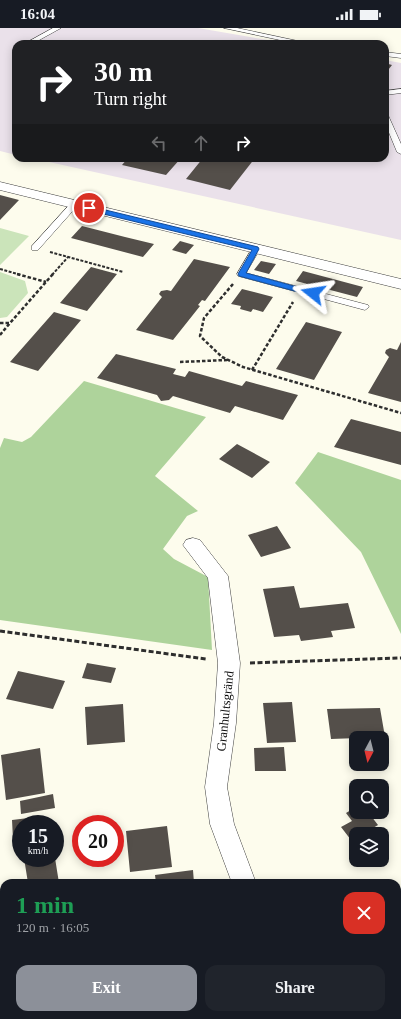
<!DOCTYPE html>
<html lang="en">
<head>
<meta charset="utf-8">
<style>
	body { margin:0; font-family:"Times New Roman",serif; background:#20242c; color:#f1f3f6; height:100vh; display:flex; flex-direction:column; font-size:15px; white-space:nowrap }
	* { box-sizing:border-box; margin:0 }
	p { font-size:13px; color:#9ea1a6 }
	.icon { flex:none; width:22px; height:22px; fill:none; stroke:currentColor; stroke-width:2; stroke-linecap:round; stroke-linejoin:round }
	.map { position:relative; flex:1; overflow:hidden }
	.drawer { position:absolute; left:0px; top:851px; width:401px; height:140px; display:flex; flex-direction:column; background:#171b24; border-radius:12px 12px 0 0; box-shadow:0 2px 10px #0003 }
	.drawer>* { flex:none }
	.guide { position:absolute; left:12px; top:12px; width:377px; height:122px; border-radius:12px; box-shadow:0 2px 10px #0003; background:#202124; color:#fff; overflow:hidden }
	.needle { width:26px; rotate:187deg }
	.fabs { position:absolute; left:349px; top:703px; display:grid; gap:8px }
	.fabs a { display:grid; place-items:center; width:40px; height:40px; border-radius:8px; background:#171b24; box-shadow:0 2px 10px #0003; font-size:20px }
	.speed { position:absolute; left:12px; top:787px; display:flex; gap:8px; font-size:20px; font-weight:700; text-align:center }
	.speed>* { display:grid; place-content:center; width:52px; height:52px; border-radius:50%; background:#171b24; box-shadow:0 2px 10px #0003; line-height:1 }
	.speed small { font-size:10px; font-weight:400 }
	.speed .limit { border:6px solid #d22; background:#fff; color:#111 }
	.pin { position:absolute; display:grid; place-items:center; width:34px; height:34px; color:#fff; margin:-17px; border:2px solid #fff; border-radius:50%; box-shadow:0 1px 4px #0007 }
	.me { position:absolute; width:44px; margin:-22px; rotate:285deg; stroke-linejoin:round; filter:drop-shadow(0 0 3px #0008) }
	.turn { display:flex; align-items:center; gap:14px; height:84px; padding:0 16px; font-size:18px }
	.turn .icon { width:52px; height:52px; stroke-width:2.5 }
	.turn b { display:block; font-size:28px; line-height:34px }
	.lanes { display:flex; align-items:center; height:38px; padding:0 16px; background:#0003; justify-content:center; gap:20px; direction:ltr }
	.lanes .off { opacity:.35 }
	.round { display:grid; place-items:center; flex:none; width:42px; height:42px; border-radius:12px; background:#20242c }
	.head { display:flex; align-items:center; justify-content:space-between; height:68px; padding:0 16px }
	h1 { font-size:24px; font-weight:700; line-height:30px; color:#1e9e55 }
	.button { display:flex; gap:8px; margin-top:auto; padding:8px 16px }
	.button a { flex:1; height:46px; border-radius:12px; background:#8c9099; color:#fff; font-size:16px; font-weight:700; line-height:46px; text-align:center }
	.button a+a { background:#20242c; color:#f1f3f6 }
	.status { display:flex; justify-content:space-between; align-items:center; height:28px; padding:0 20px; background:#171b24; direction:ltr }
	.status svg { height:11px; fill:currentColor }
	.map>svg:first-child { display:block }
</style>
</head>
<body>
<div class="status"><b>16:04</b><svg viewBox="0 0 49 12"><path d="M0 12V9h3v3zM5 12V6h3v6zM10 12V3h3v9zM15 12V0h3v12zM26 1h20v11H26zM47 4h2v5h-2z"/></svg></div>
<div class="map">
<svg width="401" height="991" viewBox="0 0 401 991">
	<rect width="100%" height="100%" fill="#fdfced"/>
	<path fill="#eae1ea" d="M0 0H198L291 16H16V127L0 123Z
		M385 32 401 35V212L31 130H385Z"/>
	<path fill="#cbe4ba" d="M0 200 29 208 0 237Z
		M0 244 25 253 28 265 7 289 0 290Z"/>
	<path fill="#aed39b" d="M84 353 206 389 155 448 198 483 187 488 163 521 174 531 208 549 212 622 0 592V420L4 410 22 414 31 409Z
		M318 424 401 452V606L361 524 295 455Z"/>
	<path fill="#544f4a" d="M385 35 392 37 385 46Z
		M128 130H181L166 147 122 137Z
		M203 130H255L230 162 186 151Z
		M0 167 19 172 0 192Z
		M82 198 125 209 154 216 143 229 71 210Z
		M180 213 194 217 186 226 172 222Z
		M194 231 230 239 205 273 202 272 198 277 200 278 173 312 136 302 162 269 159 266 161 263 167 262 171 263Z
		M261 233 276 236 269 246 254 242Z
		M91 239 117 246 87 283 60 275Z
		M303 243 363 259 357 269 296 253Z
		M242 261 273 269 263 284 253 281 251 284 240 281 241 278 231 276Z
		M54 284 81 292 38 343 10 334Z
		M306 294 342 304 314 352 276 341Z
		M401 314V374L368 365 389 329 385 325 386 322 390 320 397 322Z
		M116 326 176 341 173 346 185 349 189 343 242 358 246 353 298 367 283 392 235 378 230 385 173 368 169 372 161 373 157 367 97 350Z
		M351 391 401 404V437L334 419Z
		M237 416 270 434 252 450 219 431Z
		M277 498 291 520 261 529 248 507Z
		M294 558 300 580 348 575 355 600 331 603 333 609 301 613 299 607 274 609 263 561Z
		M87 635 116 640 111 655 82 650Z
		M18 643 65 653 53 681 6 671Z
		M292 674 296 714 267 715 263 675Z
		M123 676 125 714 87 717 85 679Z
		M380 680 385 709 331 711 327 681Z
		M284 719 286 743H255L254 720Z
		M40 720 45 765 6 772 1 727Z
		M53 766 55 780 21 786 20 773Z
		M356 779V784H368L378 797 373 800 378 806H368L366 804 362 806H356V810L351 812 341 799 352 793 346 785Z
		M45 788 46 796H21V810L13 811 12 792Z
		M167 798 172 839 130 844 126 803Z
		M24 830H55L59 855H28Z
		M193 842 194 855H156L155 847Z
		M397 890 401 900V918L397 919Z"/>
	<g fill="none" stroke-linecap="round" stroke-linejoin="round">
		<g stroke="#3f3f3f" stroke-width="1">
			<path id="service" d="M53 0H61L32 16H24Z
				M224 0H237L312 16H299Z
				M385 24 401 26V30L385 28Z
				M401 61V65L385 67V63Z
				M385 85 388 87 401 116V126L397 124 385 95Z
				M71 175H74L78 177 38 222H32V218Z
				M253 219H256L260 221 246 245 368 277 369 279 365 282 238 248 237 246Z"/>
		</g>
		<g stroke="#3f3f3f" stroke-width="1">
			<path id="minor" d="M0 154 401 251V261L0 162Z
				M193 510 200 512 228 548 240 635 236 695 227 759 234 796 256 855H232L210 796 205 759 214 695 218 635 208 550 183 517 186 512Z
				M397 955H401V981H397Z
				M289 987H330L328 991H287Z"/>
		</g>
		<path stroke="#2e2e2e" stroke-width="2" stroke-dasharray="3 1.5" stroke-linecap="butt" d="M50 224 123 244
			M0 241 21 247
			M52 247 68 229"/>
		<path stroke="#2e2e2e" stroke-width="2.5" stroke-dasharray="3.5 2" stroke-linecap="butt" d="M17 246 46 254
			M233 256 204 290 200 308 222 329 243 339 401 385
			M0 295H10L53 246
			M0 307 10 295
			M180 334 227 332
			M252 342 293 274"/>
		<path stroke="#2e2e2e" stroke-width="3" stroke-dasharray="5 2.5" stroke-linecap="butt" d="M0 603 206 631
			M250 635 401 630"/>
		<use href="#service" fill="#fff" fill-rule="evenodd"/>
		<use href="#minor" fill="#fff" fill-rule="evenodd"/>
	</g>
	<path fill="#1a73e8" stroke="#114b97" d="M89 178 258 219 259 221 246 245 316 264 317 265 313 268 239 248 238 246 252 222 87 182V179Z"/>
	<g text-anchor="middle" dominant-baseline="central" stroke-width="4" stroke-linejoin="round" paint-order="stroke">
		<g font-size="13" fill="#0c0c0c" stroke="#fff">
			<text transform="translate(225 683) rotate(-84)">Granhultsgränd</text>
		</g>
	</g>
</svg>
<div class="fabs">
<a><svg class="needle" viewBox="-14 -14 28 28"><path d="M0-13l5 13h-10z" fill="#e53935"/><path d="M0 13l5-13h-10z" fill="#9ea1a6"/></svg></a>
<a><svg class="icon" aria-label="search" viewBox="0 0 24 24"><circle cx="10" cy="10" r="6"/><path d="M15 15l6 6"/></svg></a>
<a><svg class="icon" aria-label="layers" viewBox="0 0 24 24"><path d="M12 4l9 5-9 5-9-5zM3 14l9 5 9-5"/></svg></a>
</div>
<div class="speed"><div>15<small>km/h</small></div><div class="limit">20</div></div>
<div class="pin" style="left:89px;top:180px;background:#d93025"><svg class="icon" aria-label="arrive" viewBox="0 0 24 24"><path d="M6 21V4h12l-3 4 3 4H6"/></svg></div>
<svg class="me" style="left:313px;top:265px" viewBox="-20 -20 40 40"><path d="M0-17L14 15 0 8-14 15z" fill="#1a73e8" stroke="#fff" stroke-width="4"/></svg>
<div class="guide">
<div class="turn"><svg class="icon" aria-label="right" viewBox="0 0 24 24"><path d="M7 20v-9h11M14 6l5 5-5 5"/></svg><div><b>30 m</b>Turn right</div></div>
<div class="lanes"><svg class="icon off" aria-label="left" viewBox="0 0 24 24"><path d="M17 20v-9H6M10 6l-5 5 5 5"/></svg><svg class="icon off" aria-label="ahead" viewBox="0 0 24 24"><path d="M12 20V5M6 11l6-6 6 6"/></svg><svg class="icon" aria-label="right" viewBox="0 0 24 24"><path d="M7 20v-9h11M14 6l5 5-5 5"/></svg></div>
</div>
<section class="drawer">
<div class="head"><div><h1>1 min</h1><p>120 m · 16:05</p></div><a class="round" style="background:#d93025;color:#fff"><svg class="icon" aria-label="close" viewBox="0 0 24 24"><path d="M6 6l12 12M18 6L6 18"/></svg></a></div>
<div class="button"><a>Exit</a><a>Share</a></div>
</section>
</div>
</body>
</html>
